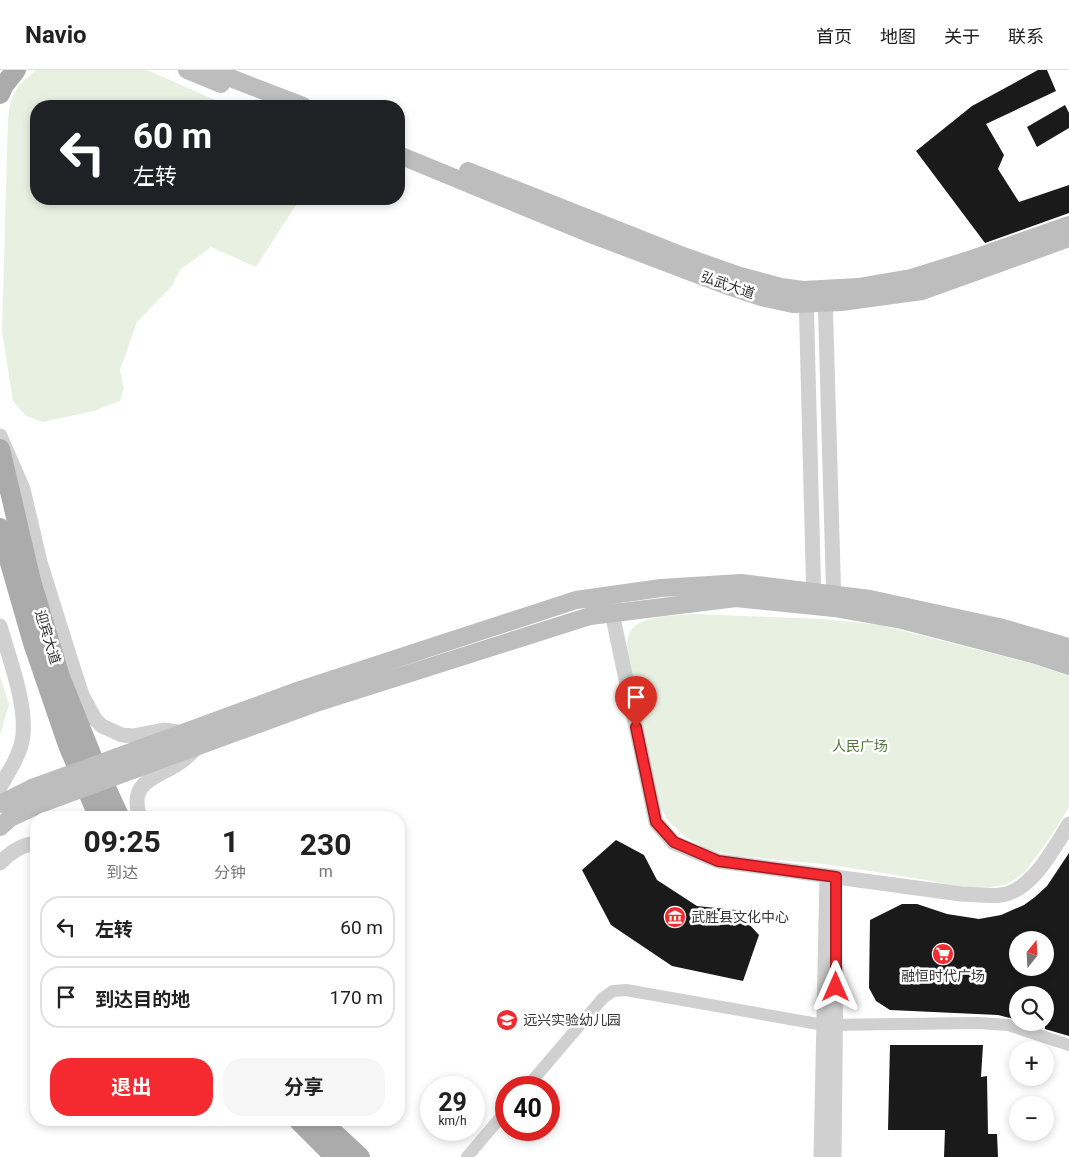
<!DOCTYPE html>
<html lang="zh">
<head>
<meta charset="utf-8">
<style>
	body { margin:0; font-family:Roboto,"Noto Sans SC",sans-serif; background:#f6f6f6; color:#222; height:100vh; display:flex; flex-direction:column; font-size:19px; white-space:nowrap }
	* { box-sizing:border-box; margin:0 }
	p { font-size:16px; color:#767676 }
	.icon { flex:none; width:28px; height:28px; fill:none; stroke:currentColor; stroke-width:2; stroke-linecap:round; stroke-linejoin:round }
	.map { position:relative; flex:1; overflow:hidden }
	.sheet { position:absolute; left:30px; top:741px; width:375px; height:315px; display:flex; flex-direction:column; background:#fff; border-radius:20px; box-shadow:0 2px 8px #0003 }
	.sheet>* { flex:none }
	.banner { position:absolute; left:30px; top:30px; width:375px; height:105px; border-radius:20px; box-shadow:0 2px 8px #0003; background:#202124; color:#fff; overflow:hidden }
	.needle { width:32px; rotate:18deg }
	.controls { position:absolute; left:1009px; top:861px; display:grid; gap:10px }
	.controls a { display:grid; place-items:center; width:45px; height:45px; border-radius:50%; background:#fff; box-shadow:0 2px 8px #0003; font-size:25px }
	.speed { position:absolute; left:420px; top:1006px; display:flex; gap:10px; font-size:25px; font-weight:700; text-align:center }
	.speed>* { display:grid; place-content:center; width:65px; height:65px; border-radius:50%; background:#fff; box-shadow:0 2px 8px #0003; line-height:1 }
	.speed small { font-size:12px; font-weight:400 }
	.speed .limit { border:8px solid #d22; background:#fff; color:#111 }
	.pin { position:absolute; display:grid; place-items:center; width:42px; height:42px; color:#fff; margin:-51px -21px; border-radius:50% 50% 50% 0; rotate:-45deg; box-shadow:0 0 5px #0007 }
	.pin .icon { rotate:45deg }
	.me { position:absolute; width:55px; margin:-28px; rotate:0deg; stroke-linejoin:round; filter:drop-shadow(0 0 4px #0008) }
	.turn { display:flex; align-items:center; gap:18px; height:105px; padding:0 20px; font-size:22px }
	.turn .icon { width:65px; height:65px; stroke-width:2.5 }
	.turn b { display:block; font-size:35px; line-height:42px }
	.eta { display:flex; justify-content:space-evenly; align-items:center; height:85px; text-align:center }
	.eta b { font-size:30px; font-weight:700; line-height:35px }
	.cta { display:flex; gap:10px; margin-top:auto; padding:10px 20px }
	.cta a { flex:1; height:58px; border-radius:20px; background:#f52a30; color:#fff; font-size:20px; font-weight:700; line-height:58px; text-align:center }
	.cta a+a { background:#f6f6f6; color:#222 }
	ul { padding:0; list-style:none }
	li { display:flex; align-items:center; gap:15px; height:62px; margin:0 10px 8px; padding:0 10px; border:2px solid #e0e0e0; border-radius:20px }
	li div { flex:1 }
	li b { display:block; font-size:19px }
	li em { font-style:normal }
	header { display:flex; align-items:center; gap:30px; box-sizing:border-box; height:70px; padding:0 25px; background:#fff; border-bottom:1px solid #e0e0e0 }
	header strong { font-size:24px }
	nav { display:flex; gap:28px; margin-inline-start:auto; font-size:18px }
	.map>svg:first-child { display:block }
</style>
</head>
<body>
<header>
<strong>Navio</strong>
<nav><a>首页</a><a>地图</a><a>关于</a><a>联系</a></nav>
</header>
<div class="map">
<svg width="1069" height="1087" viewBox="0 0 1069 1087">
	<rect width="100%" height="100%" fill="#fff"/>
	<path fill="#e8f0e1" d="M36 0H147L229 36H36V129H300L256 197 211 177 180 200 172 216 137 252 120 300 124 318 120 331 94 341 42 352 26 346 13 331 2 262 8 50C11 23 15 17 36 0Z
		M693 544 823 549 880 555 1034 594 1069 606V737L1051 766 1025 802 1008 814 986 818 956 817 926 810 832 795 738 786 709 780 688 769 668 751 660 737 628 587C628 581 626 573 628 567 635 543 673 547 693 544Z
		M0 606 9 635 0 665Z"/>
	<path fill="#1a1a1a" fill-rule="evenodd" d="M1038 0H1047L1056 21 986 54 1004 85 998 99 1019 132 1069 115V143L985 173 916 81 972 36Z
		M1065 35 1069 43V58L1037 77 1027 57Z
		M616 770 644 785 657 810 697 836 736 840 759 865 743 911 672 896 611 855 582 800Z
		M1069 783V966L1045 959V925H1018V950L998 945 890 940 876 931 869 918 870 850 902 834H917L947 844 979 849 1001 845 1024 835 1035 827 1047 816ZM1018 870H1045V898H1018Z
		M890 975H983L981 1007 987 1006 988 1064H997L998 1087H944L945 1060H888Z"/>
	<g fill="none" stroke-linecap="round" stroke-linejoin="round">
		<path stroke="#d0d0d0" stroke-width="12" d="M526 1018 603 928 613 921 626 920 824 955 979 953 1008 955 1069 975
			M467 1087 506 1041"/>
		<path stroke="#d0d0d0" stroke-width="15" d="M806 222 814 534
			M825 222 834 536
			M0 366 23 419 40 492 70 588 82 625 95 649 102 656 122 665 133 666 164 660 185 663
			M612 543 656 752 674 773 718 791 961 824C974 824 988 827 1001 825 1032 821 1054 778 1069 754
			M0 556C9 588 26 631 23 665 21 684 9 701 0 717
			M140 748C127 709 158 709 182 691 188 687 192 682 197 677
			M0 793C10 782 22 775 36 773
			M821 1087 827 806
			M834 1087 836 899"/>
		<path stroke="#bdbdbd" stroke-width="18" d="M187 0 221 14
			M210 0 303 36
			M399 85 588 163 728 216 761 227 793 234 841 232 922 221 1069 168
			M468 101 686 187 740 206 781 217 803 220 858 217 911 208 972 189 1069 155
			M142 678 300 620 576 530 661 518 741 513 870 529 999 557 1069 577
			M149 694 313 634 590 546 736 528 834 538 902 550 1036 585 1069 596
			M0 734 32 718
			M0 757 10 748 40 734"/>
		<path stroke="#ababab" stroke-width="20" d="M0 24 4 15 16 0
			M0 379 31 511 60 607 95 694 120 748
			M0 458 33 573 68 675 99 748
			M298 1050 335 1087
			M320 1050 360 1087"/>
		<path stroke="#bdbdbd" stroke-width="18" d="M32 718 142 678
			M40 734 149 694"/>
	</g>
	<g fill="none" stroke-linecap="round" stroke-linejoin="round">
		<g stroke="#9f1b1f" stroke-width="12">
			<path id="route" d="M636 657 656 752 674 772 718 791 836 807V917"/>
		</g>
		<use href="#route" stroke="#f52a30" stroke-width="9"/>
	</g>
	<defs>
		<g id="museum-disc" transform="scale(1.125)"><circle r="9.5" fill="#f52a30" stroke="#fff"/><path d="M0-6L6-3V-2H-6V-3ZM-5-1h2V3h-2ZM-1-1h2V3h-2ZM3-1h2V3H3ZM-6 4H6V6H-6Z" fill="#fff"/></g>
		<g id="supermarket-disc" transform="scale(1.125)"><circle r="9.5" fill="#f52a30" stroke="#fff"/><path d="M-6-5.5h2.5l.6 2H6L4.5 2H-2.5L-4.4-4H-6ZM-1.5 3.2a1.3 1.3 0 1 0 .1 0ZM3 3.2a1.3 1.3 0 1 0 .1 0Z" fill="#fff"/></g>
		<g id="school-disc" transform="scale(1.125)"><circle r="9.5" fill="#f52a30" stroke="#fff"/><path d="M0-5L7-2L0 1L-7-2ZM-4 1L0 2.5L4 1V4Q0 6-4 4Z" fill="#fff"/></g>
	</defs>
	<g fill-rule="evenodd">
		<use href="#museum-disc" x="675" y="847"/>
		<use href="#supermarket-disc" x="943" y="884"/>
		<use href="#school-disc" x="507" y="950"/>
	</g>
	<g text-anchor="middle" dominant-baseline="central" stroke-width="5" stroke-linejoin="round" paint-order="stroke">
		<g font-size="14" fill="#333" stroke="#fff">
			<text transform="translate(728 215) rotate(19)">弘武大道</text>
			<text transform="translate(48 567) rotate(73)">迎宾大道</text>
		</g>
		<g font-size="14" fill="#53743b" stroke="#fff">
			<text x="860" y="676">人民广场</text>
		</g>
		<g font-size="14" fill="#333" stroke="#fff" text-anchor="start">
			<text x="691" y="847">武胜县文化中心</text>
			<text x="943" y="906" text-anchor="middle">融恒时代广场</text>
			<text x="523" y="950">远兴实验幼儿园</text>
		</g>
	</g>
</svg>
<div class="controls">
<a><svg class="needle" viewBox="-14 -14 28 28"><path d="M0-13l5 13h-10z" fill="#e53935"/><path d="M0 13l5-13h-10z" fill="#767676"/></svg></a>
<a><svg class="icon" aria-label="search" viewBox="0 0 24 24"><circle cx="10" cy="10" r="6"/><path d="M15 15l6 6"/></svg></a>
<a>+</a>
<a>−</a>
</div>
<div class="speed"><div>29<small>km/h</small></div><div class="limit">40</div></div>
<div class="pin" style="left:636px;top:657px;background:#d93025"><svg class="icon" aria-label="arrive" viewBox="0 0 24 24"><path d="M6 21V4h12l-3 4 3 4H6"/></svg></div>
<svg class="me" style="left:836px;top:917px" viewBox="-20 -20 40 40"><path d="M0-17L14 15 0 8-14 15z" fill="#f52a30" stroke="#fff" stroke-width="4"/></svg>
<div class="banner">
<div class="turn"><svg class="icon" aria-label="left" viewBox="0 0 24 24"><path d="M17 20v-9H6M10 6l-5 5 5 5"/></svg><div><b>60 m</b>左转</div></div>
</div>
<section class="sheet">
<div class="eta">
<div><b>09:25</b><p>到达</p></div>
<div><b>1</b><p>分钟</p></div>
<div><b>230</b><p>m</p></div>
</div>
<ul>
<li><svg class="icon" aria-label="left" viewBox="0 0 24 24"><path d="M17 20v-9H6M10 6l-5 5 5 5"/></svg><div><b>左转</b></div><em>60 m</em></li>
<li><svg class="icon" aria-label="arrive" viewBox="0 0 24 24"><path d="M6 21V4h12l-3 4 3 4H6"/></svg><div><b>到达目的地</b></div><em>170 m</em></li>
</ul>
<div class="cta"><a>退出</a><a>分享</a></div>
</section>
</div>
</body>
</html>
